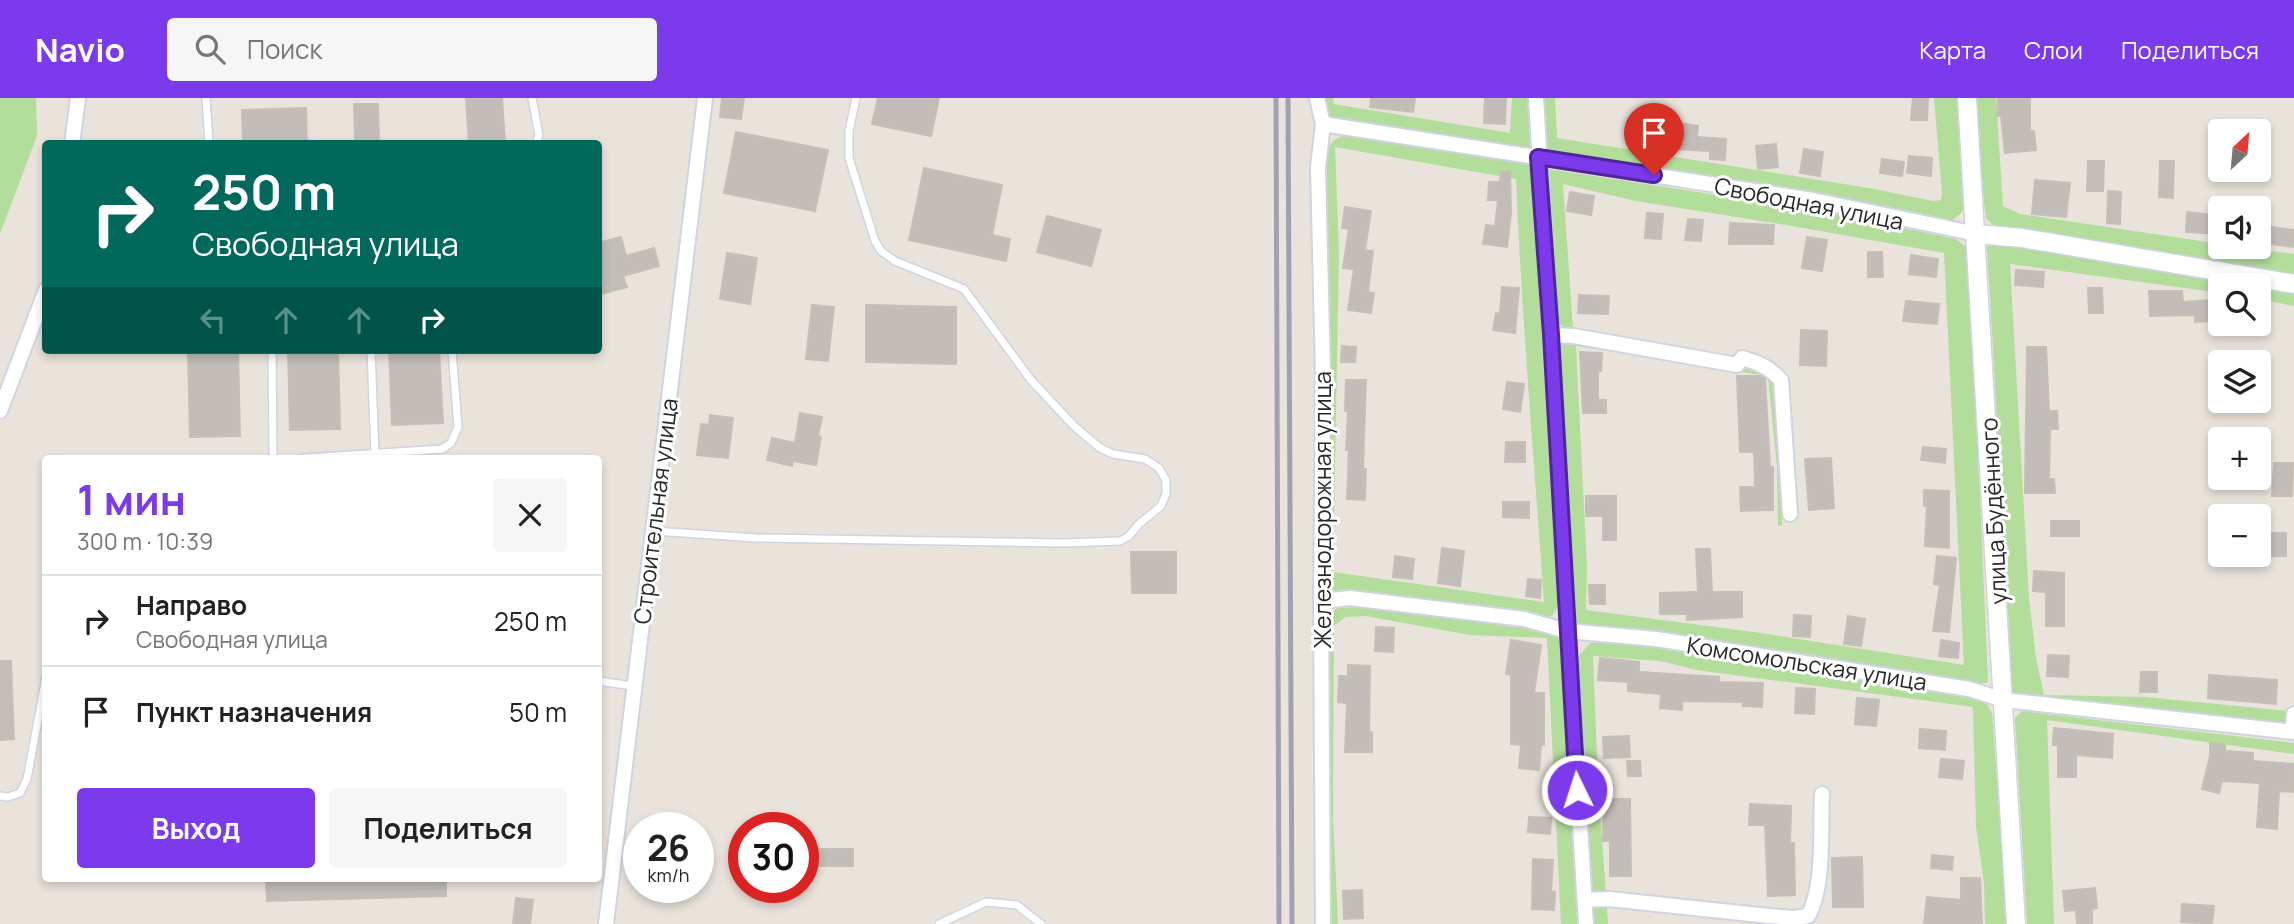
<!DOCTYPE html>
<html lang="ru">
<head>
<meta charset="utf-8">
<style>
	body { margin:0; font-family:Manrope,sans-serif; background:#f6f6f6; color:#222; height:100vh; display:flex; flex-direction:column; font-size:26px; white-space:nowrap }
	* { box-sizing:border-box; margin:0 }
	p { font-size:23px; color:#767676 }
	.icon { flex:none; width:38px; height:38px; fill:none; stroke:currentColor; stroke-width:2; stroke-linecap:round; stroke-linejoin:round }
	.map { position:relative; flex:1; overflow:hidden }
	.details { position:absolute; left:42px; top:357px; width:560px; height:427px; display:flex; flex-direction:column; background:#fff; border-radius:7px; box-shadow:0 4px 10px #0003 }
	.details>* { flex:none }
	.hud { position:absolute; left:42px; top:42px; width:560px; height:214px; border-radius:7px; box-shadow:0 4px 10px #0003; background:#00695c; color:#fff; overflow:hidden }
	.needle { width:46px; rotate:26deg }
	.buttons { position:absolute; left:2208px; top:21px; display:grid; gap:14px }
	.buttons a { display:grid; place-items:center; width:63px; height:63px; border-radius:7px; background:#fff; box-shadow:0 4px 10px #0003; font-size:35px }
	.speed { position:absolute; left:623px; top:714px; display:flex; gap:14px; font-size:35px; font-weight:700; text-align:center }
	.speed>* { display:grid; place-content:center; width:91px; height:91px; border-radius:50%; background:#fff; box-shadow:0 4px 10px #0003; line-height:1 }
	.speed small { font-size:18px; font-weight:400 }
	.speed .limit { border:10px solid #d22; background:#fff; color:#111 }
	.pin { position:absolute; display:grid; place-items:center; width:60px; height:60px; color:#fff; margin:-72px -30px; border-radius:50% 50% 50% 0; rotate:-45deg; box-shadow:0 0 7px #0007 }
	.pin .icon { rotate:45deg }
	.me { position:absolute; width:77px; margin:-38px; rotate:356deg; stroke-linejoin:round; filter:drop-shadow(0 0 5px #0008) }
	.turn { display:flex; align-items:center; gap:24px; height:147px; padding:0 35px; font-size:32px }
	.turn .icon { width:91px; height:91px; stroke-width:2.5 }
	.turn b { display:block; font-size:49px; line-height:60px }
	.lanes { display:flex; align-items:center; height:66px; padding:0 35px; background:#0003; justify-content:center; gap:35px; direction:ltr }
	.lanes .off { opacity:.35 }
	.round { display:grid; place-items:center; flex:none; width:74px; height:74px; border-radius:7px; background:#f6f6f6 }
	.overview { display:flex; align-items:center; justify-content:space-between; height:119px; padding:0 35px }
	h1 { font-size:42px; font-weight:700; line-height:52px; color:#7c3aed }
	.button { display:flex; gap:14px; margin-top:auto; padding:14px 35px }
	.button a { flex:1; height:80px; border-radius:7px; background:#7c3aed; color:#fff; font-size:28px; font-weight:700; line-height:80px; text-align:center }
	.button a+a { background:#f6f6f6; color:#222 }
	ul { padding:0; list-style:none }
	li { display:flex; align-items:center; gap:21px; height:91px; padding:0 35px; border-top:2px solid #e0e0e0 }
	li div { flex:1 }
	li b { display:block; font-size:26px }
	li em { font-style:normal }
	header { display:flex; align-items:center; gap:42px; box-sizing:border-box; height:98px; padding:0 35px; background:#7c3aed; color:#fff }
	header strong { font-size:33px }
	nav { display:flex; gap:38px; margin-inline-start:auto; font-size:24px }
	.search { width:490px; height:63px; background:#f6f6f6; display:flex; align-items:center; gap:18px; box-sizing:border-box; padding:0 24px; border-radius:7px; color:#767676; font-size:26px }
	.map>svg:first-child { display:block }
</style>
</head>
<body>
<header>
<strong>Navio</strong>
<div class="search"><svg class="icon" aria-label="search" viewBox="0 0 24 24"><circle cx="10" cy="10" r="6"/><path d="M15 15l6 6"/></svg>Поиск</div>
<nav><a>Карта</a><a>Слои</a><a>Поделиться</a></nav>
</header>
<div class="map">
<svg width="2294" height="826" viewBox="0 0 2294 826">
	<rect width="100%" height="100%" fill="#eae3db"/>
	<path fill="#b2dd9b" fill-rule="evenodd" d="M0 0H36L37 38 0 136Z
		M1321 0H1333L1334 6 1510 35 1512 0H1529L1531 55 1329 22Z
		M1543 0H1555L1557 40 1869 90 1933 103 1941 102 1942 95 1934 0H1958L1966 104 1962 114 1953 122H1939L1818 95 1547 55Z
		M1976 0H1996L2003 108 2020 116 2221 146V149H2242L2294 156V178L1995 129 1986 120 1984 104Z
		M1348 36 1533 64 1555 427 1558 500 1557 510 1552 518 1537 520 1329 495 1325 489 1323 63C1328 48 1332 40 1348 36ZM1335 49 1516 81C1522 222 1534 363 1544 504L1333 474 1339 155Z
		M1548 71 1821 113 1956 141 1966 149 1970 168 1988 584 1981 586 1636 532 1621 533 1575 528 1572 520 1557 242 1656 254 1760 271 1770 277 1776 289 1782 427 1778 428 1777 369 1768 278 1576 248 1587 469 1586 512 1761 535 1964 567 1944 155 1792 128 1636 103 1563 86 1573 231 1564 230 1557 224 1554 208Z
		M2004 147 2294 193V208L2259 201V187H2221V195L2010 166 2029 500 2036 560 2044 597 2146 599 2289 613 2286 624 2276 626 2013 599 1987 148Z
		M1363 509 1473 519 1556 533 1563 547 1578 826H1561L1547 540 1470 537 1365 518 1345 519 1334 528 1333 717 1338 826H1328L1325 531 1328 516 1338 510Z
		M1621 544 1952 595 1984 602 1992 615 2008 826H1985L1984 786 1976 728 1973 609 1697 572 1660 563 1593 558 1598 684 1608 826H1592L1578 559 1590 545Z
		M2022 613 2294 645V656L2047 622 2054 826H2027L2015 620Z"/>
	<path fill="#c2bdb8" stroke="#c5bfb5" stroke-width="2" d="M466 0H502L505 46H469Z
		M722 0H744L741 21 720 19Z
		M878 0H939L931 38 872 26Z
		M1371 0H1415L1413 14 1370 9Z
		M1485 0H1506L1505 26 1484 25Z
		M1913 0H1928L1927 22H1911Z
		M1998 0H2030V33H2034L2036 52 2005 55 2001 18H1997Z
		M354 6H378L379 46H355Z
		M306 10 307 46H243L242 12Z
		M1643 19 1698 28 1697 39 1726 41 1725 62 1710 61V53L1672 51 1638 44Z
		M736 34 828 52 815 113 724 95Z
		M1776 46 1778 69 1758 71 1756 48Z
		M1804 51 1823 54 1820 78 1800 75Z
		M1909 58 1932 60 1931 78 1907 75Z
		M1882 61 1904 64 1902 78 1880 75Z
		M2088 63H2104L2103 93H2087Z
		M2160 63H2174L2173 100 2159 99Z
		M924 70 1002 87 992 137 1010 141 1006 163 909 142Z
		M1501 73 1510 74 1511 114 1507 149 1483 146 1486 127 1495 128 1498 102H1488L1489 84H1500Z
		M2035 82 2070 85 2066 119 2032 116Z
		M2108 93 2121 94 2120 126 2107 125Z
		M1570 94 1594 98 1591 117 1567 113Z
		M1345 109 1371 113 1365 152 1373 153 1368 194 1374 195 1371 215 1348 212 1354 171 1343 170 1349 131 1342 130Z
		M2187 114 2221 118V136L2186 134Z
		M1647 115 1663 116 1661 141 1645 140Z
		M1047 118 1101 132 1091 168 1037 154Z
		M1688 121 1703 122 1701 143 1685 142Z
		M1730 125 1774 127 1773 146H1729Z
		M2271 129 2294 132V149L2269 146Z
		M621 139 626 158 654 150 659 168 623 178 627 189 598 197V145Z
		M1807 139 1827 142 1822 173 1802 170Z
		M1868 154H1882L1883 179H1868Z
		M727 155 757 160 750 206 720 201Z
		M1911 157 1938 161 1936 179 1909 176Z
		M2016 172 2044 174 2043 189 2015 187Z
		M1502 189 1519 190 1515 235 1493 232 1496 215 1500 216Z
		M2088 190H2102L2103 215H2089Z
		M2149 193H2182L2183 204 2210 202 2212 223 2195 224V217L2150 218Z
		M1579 197 1609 198 1608 216 1578 215Z
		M1906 203 1939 206 1937 226 1903 223Z
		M812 207 834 209 828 263 806 261Z
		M866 207 956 209V266L866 264Z
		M1801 232 1827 233 1826 268 1800 267Z
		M1342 248 1356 249 1355 264H1341Z
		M2027 249H2046L2049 313H2057L2058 331H2050L2049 381H2054L2055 395H2025Z
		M188 252H238L240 338 190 339Z
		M288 252H338L340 331 290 332Z
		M389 252H439L443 325 392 327Z
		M1580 254 1602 255 1601 273H1598V302H1606V315H1583Z
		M1737 278H1761L1765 281 1770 369H1773V412L1741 413 1740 389H1755L1754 354H1740Z
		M1346 282H1366L1363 371H1366L1365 402 1347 401 1349 352H1346L1348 313H1345Z
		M1507 284 1524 286 1520 314 1503 311Z
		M800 315 822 319 818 338 821 339 816 367 793 363 792 368 767 362 772 340 795 345Z
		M710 317 733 320 728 360 697 357 701 326 709 327Z
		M1506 344H1525V364H1505Z
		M1923 349 1946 351 1945 365 1921 362Z
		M1831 360 1834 410 1809 412 1805 361Z
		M2274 365H2293L2292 398H2272Z
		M1924 392 1949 393V450L1925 448 1927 408H1924Z
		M1586 398H1616V442H1603V418H1586Z
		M1503 404H1529V420L1503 419Z
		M2051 423H2079V438H2051Z
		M2271 435H2286V458H2270Z
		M1442 450 1464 453 1460 488 1438 485Z
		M1696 451H1710L1712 494H1742V519L1687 522V516H1660V495L1698 494Z
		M1131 454H1176V495H1132Z
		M1395 458 1414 461 1412 481 1393 479Z
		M1937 458 1956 460 1949 534 1933 533 1940 487 1934 486Z
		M2034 473 2064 475V528H2046V494L2033 493Z
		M1528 481 1541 482 1540 500 1526 498Z
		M1589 487H1605V506H1590Z
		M1794 517 1811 518 1810 539 1793 538Z
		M1848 518 1865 521 1861 548 1844 546Z
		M1376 529 1394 530 1393 554 1375 553Z
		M1511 542 1541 547 1534 595H1544V647H1541L1539 672 1519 670 1521 647 1511 646V577L1506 576Z
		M1941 542 1959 545 1958 560 1939 558Z
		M2048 557 2069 558 2068 579 2047 578Z
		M1600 560 1639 564V574L1719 579V584L1763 585 1762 609 1743 608V604L1682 603V612L1660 610 1661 596 1628 593V584L1598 582Z
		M0 563H11L14 641 0 642Z
		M1348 567 1370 568 1369 634H1372V654H1345L1347 605 1338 604 1339 578H1348Z
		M2141 574H2157V594H2140Z
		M2209 577 2277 582 2276 606 2208 600Z
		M1796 590 1815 591 1814 616 1795 615Z
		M1857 600 1879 602 1876 628 1855 626Z
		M2054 630 2113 636 2112 660 2076 657V679H2058V647H2053Z
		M1920 631 1946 633 1945 652 1919 650Z
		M1629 638 1630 659 1604 660 1603 639Z
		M2210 645 2225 647V653L2253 655V663L2294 666V694L2279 693 2277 731 2257 729 2260 685 2222 683 2219 695 2202 691 2210 658Z
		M1941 661 1964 663 1962 681 1939 679Z
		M1627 663H1640L1641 678H1628Z
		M1604 701H1630L1631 778H1610V743H1603Z
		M1750 706 1791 708 1790 745H1794L1795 797 1768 798 1765 727H1749Z
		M1529 719 1551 720 1550 736 1528 734Z
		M803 751H853V768H803Z
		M1932 757 1953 759 1952 772 1931 770Z
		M1862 759 1863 809H1833L1832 760Z
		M1533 761 1553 762 1551 793 1555 794 1554 812 1532 811Z
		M266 780H446V798L267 803Z
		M1961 780H1980L1982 826H1924L1927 799 1961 802Z
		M2095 790 2097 810 2092 811V826H2077L2076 812 2065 813 2063 793Z
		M1362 792 1363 820 1344 821 1343 793Z
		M516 800 533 802 530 826H513Z
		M2182 806 2214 808 2212 826 2181 824Z"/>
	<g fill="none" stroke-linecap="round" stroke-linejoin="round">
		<g stroke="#d0d4e1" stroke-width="10">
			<path id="service" d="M206 0 209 46
				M532 0 539 37 536 46
				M272 252 273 360
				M371 252 375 356
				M305 360 442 351 451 345 458 329 452 252
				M654 433 756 440 1062 445 1120 443 1129 438 1139 426 1161 408 1166 396V382L1159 370 1145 361 1113 356 1100 350 1074 328 1031 282 964 191 895 163 881 153 875 143 849 60V33L856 0
				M598 583 633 588
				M0 698 8 699 20 695 27 681 46 579
				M939 826 986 804 1017 807 1041 826"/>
		</g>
		<g stroke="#d0d4e1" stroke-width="18">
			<path id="minor" d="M1317 0 1323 26 1318 70 1323 276 1321 503 1323 826
				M1536 0 1586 826
				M1323 26 1813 102 1977 136
				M72 46 78 0
				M1551 237 1574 238 1737 267 1742 260C1759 265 1769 269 1781 282L1790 416
				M0 313 46 192
				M1321 503 1350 500 1524 521 1567 533 1656 541 1969 591 2004 602 2294 634
				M2292 634 2294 616
				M1585 802 1609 801 1769 818 1795 820 1808 818C1825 788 1820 731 1822 696
				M606 826 705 0"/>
		</g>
		<g stroke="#d0d4e1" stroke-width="21">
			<path id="tertiary" d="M1967 0 2016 826
				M1977 136 2022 140 2294 186"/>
		</g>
		<use href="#service" stroke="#fff" stroke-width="7"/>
		<use href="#minor" stroke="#fff" stroke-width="14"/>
		<use href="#tertiary" stroke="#fff" stroke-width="18"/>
		<path stroke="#9ea1b2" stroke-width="5" d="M1276 0 1279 826
			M1288 0 1292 826"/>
	</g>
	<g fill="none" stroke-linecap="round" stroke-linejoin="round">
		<g stroke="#51269a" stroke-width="18">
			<path id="route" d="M1577 692 1551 237 1538 59 1654 77"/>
		</g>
		<use href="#route" stroke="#7c3aed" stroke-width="12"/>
	</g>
	<g text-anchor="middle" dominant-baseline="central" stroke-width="6" stroke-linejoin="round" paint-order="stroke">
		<g font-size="23" fill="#282828" stroke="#fff">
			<text transform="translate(1809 105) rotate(11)">Свободная улица</text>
			<text transform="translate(1322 412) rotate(-90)">Железнодорожная улица</text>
			<text transform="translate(655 413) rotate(-83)">Строительная улица</text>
			<text transform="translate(1993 413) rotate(-93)">улица Будённого</text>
			<text transform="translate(1807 565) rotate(9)">Комсомольская улица</text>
		</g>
	</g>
</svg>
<div class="buttons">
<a><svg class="needle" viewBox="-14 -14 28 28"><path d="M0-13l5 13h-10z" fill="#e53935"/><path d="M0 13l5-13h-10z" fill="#767676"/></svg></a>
<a><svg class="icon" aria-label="sound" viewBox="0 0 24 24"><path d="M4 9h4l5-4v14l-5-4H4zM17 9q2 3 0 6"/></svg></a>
<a><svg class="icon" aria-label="search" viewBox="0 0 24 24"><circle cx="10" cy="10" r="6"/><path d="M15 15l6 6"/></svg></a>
<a><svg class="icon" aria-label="layers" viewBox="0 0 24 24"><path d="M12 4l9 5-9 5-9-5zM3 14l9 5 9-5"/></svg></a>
<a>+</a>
<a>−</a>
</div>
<div class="speed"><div>26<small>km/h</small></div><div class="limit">30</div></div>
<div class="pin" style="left:1654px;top:77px;background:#d93025"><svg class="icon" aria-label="arrive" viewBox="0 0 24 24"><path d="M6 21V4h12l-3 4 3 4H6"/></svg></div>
<svg class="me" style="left:1577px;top:692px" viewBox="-20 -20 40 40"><circle r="17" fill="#7c3aed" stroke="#fff" stroke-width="3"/><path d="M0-11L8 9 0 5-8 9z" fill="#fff"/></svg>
<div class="hud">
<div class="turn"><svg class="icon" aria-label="right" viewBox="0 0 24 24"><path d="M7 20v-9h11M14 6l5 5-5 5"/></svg><div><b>250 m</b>Свободная улица</div></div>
<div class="lanes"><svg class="icon off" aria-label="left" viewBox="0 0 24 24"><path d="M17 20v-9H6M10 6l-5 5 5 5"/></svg><svg class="icon off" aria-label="ahead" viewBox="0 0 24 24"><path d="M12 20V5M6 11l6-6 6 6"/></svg><svg class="icon off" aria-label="ahead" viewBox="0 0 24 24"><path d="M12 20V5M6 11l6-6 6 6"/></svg><svg class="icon" aria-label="right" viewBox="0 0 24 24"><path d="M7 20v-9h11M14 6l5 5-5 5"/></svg></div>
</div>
<section class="details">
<div class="overview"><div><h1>1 мин</h1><p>300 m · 10:39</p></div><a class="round"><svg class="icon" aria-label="close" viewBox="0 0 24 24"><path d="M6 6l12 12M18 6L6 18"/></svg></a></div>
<ul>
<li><svg class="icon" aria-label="right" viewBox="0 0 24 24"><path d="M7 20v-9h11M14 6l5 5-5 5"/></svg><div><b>Направо</b><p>Свободная улица</p></div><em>250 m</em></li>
<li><svg class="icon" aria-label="arrive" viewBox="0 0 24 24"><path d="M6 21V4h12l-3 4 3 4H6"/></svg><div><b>Пункт назначения</b></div><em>50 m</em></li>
</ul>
<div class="button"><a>Выход</a><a>Поделиться</a></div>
</section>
</div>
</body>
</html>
